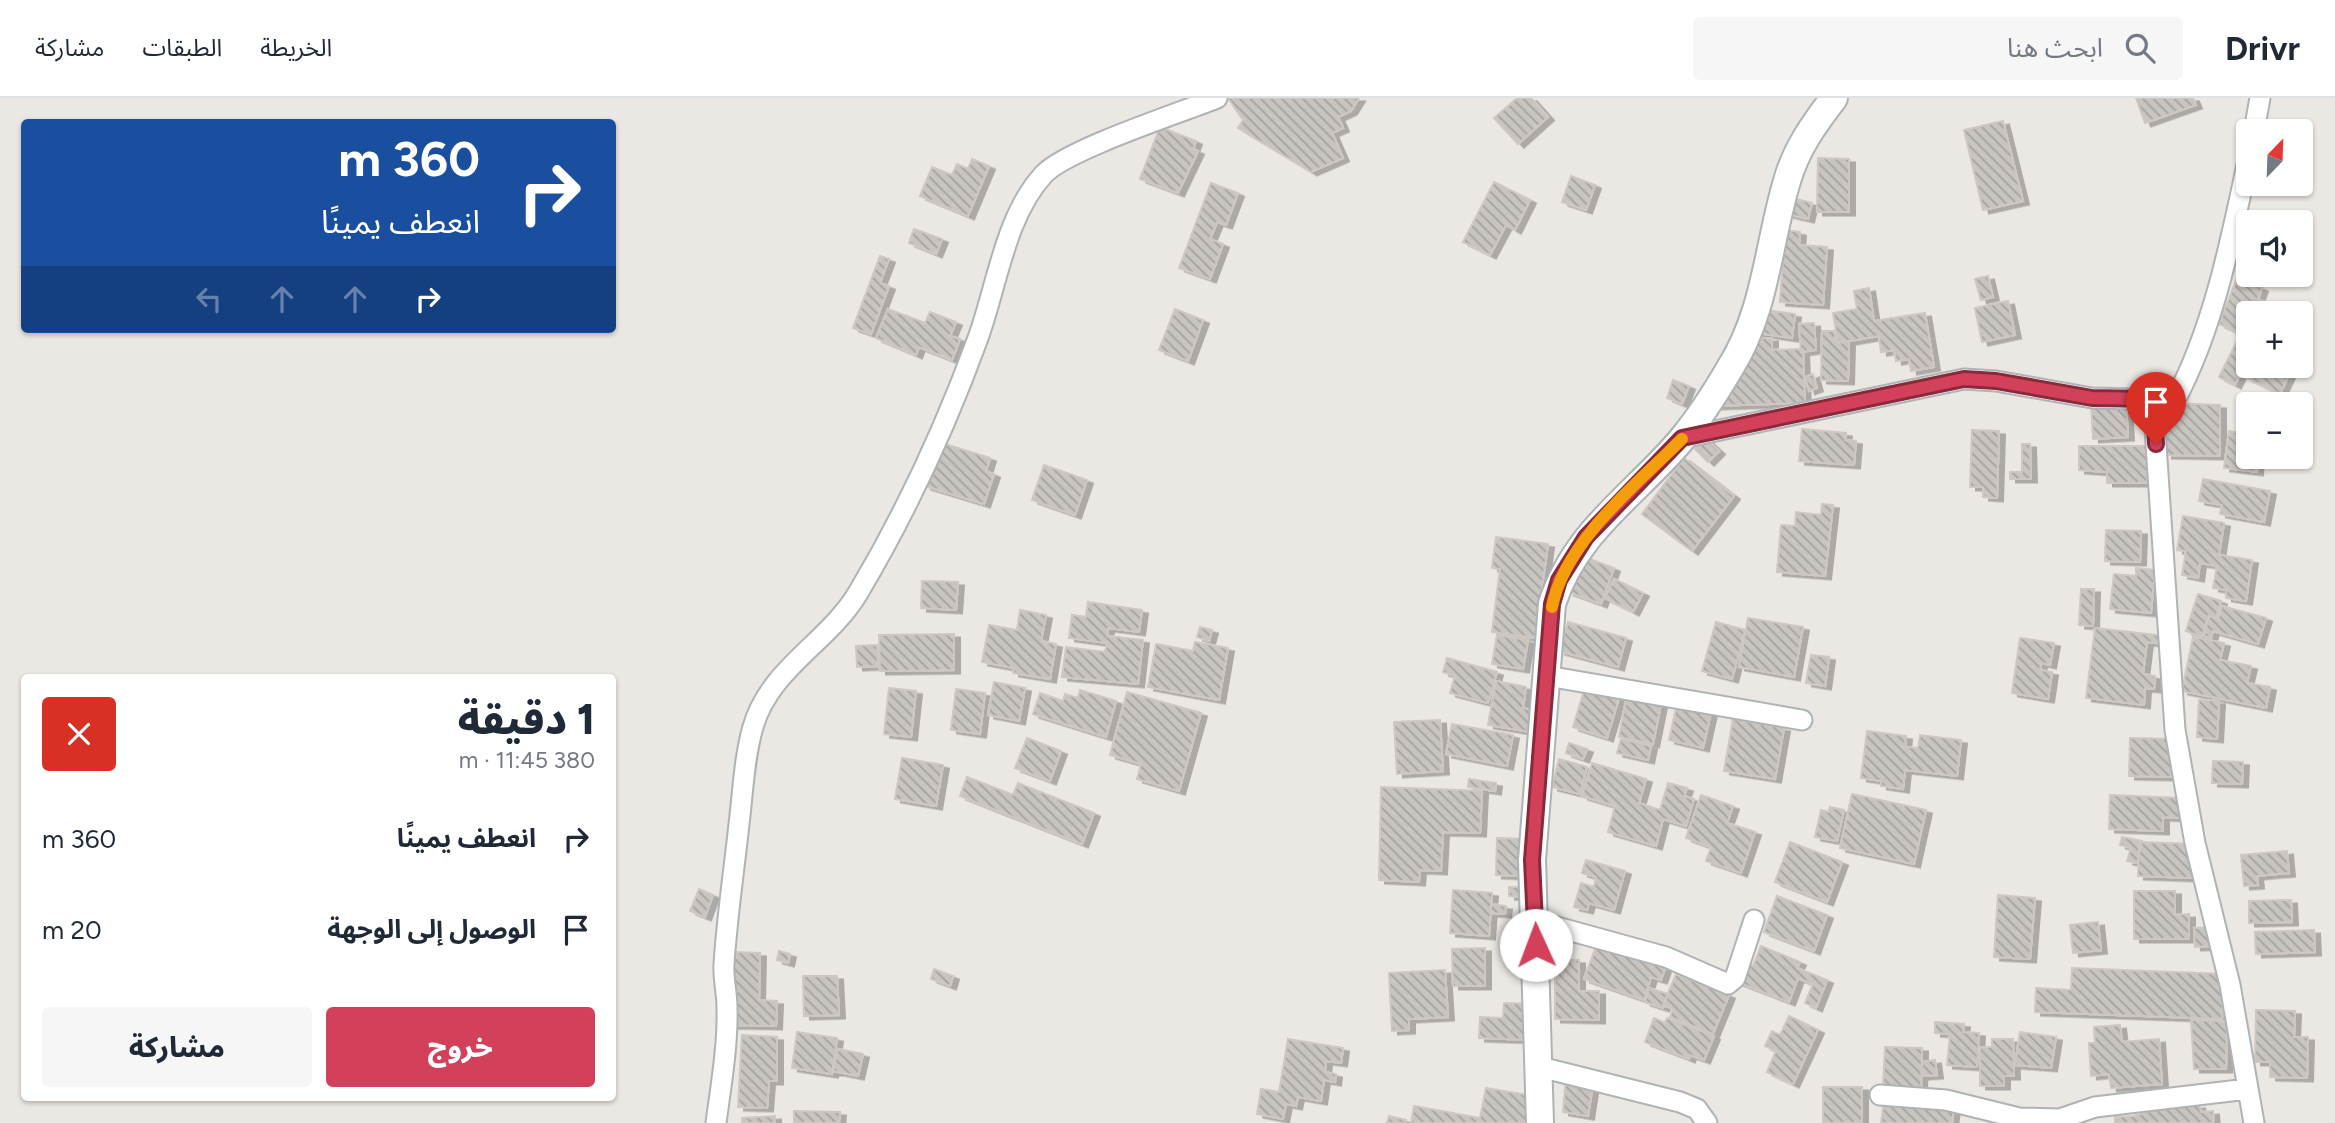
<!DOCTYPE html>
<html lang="ar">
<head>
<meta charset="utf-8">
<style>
	body { margin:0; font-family:Figtree,"Noto Sans Arabic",sans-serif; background:#f6f6f7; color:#1f2937; direction:rtl; height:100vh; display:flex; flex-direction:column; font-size:26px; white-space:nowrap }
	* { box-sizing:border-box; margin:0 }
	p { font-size:23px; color:#747a83 }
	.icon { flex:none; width:38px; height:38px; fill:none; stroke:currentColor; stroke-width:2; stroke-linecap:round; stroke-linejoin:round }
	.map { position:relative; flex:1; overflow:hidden; direction:ltr }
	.side { position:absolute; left:21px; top:576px; width:595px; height:427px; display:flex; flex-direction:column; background:#fff; border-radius:7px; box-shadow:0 2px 5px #0004; direction:rtl }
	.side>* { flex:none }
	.hud { position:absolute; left:21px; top:21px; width:595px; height:214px; border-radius:7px; box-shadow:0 2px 5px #0004; direction:rtl; background:#1a4fa0; color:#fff; overflow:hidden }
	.needle { width:46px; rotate:23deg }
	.buttons { position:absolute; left:2236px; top:21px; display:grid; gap:14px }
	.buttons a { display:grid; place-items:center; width:77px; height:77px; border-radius:7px; background:#fff; box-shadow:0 2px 5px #0004; font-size:35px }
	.pin { position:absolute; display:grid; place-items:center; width:60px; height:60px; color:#fff; margin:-72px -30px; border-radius:50% 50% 50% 0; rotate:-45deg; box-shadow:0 0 7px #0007 }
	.pin .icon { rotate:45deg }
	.me { position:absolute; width:77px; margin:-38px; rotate:358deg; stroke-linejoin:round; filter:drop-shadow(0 0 5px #0008) }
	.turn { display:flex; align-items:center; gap:24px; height:147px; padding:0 21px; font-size:32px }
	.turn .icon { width:91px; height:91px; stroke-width:2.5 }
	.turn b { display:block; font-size:49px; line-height:60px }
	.lanes { display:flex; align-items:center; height:66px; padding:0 21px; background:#0003; justify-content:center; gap:35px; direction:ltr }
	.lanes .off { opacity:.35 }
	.round { display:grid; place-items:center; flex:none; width:74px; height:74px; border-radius:7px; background:#f6f6f7 }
	.head { display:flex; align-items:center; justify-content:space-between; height:119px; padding:0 21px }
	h1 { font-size:42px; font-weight:800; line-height:52px }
	.cta { display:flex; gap:14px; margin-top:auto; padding:14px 21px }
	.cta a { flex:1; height:80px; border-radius:7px; background:#d3405a; color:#fff; font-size:28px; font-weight:800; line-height:80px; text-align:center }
	.cta a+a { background:#f6f6f7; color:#1f2937 }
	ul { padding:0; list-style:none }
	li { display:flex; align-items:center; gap:21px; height:91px; padding:0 21px }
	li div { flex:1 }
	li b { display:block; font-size:26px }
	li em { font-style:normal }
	header { display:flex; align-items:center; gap:42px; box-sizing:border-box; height:98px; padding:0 35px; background:#fff; border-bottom:2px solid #e0e1e3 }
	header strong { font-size:33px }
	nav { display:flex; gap:38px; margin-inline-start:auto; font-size:24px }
	.search { width:490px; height:63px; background:#f6f6f7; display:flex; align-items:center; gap:18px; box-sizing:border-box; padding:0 24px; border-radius:7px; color:#747a83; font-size:26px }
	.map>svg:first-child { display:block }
</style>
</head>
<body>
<header>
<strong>Drivr</strong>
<div class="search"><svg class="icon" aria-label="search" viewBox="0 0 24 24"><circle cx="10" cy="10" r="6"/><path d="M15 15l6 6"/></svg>ابحث هنا</div>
<nav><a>الخريطة</a><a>الطبقات</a><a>مشاركة</a></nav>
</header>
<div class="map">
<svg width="2335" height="1025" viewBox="0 0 2335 1025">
	<defs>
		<pattern id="building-back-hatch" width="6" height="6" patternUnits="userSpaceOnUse" patternTransform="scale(1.75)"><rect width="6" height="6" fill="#c8c4c0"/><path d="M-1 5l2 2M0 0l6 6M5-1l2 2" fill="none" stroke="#a5a29f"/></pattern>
		<filter id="shadow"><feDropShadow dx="6" dy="3.5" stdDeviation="0" flood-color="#0004"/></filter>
	</defs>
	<rect width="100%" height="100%" fill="#ebe7e2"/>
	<path fill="url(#building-back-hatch)" stroke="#cfc7c1" stroke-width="2" filter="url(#shadow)" d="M1228 0H1359L1351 13 1338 19 1343 30 1332 35 1343 60 1311 74 1238 30 1243 22Z
		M1517 0H1531L1548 19 1518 46 1494 20Z
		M2136 0H2193L2196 7 2145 25Z
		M2003 23 2023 103 1983 112 1964 32Z
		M1160 29 1196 43 1193 51 1198 53 1178 95 1140 81Z
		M1818 60 1849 61V114H1817Z
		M972 61 989 68 968 118 920 98 932 69 952 77 957 66 968 71Z
		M1571 78 1595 87 1586 112 1562 104Z
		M1494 84 1530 102 1515 132 1506 127 1490 157 1463 144Z
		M1211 85 1238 95 1226 127 1217 124 1210 141 1223 146 1210 181 1179 170Z
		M1792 100 1812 105 1808 121 1787 116Z
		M914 131 942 141 936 156 909 145Z
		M1785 132 1800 134 1799 147 1827 149 1823 207 1780 204Z
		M880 158 889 161 880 185 889 188 871 236 853 230Z
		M1988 178 1993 199 1981 202 1975 181Z
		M2237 180 2262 190 2258 201 2268 205 2264 215H2249V229L2246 228 2243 236 2219 226Z
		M1869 190 1874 223 1925 215 1934 269 1911 273 1909 261 1896 263 1894 252 1881 254 1879 238 1838 245 1833 215 1857 211 1854 193Z
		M2008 203 2015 237 1982 244 1975 210Z
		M888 211 925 225 930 214 956 224 950 238 960 241 952 262 919 249 916 257 876 240Z
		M1175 211 1203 222 1188 263 1159 252Z
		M1759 211 1795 216 1792 240 1756 235Z
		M1814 225 1816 252 1801 254 1799 226Z
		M1822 233H1835V243H1849L1848 283 1821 282Z
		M2241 235 2249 239V259L2235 287 2219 279Z
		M1772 240V252L1803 251 1805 305 1711 308V299L1732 298 1731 292 1722 285 1738 284 1736 241Z
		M2254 268H2293L2280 296 2247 280Z
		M1813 276 1817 290 1809 293 1805 279Z
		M1673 282 1689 288 1682 306 1667 300Z
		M2126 304 2128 339 2093 341 2091 306Z
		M2167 305 2220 307V358L2166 357Z
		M1802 331 1846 335 1845 342 1856 343 1854 367 1799 363Z
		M1972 332 1999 333 1997 400 1983 399V389H1970Z
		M2229 333 2249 336V359H2258L2257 374 2224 370Z
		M1705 340 1719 353 1708 364 1695 351Z
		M938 344 990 360 986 373 994 376 984 406 925 388Z
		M2022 346H2030L2031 381H2010V374H2022Z
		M2079 348H2147V385H2107V374L2079 372Z
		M1684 360 1734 398 1692 453 1642 416Z
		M1044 367 1087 382 1075 417 1032 402Z
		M2203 381 2270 393 2264 424 2220 416 2222 407 2199 403Z
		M1822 406 1833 407 1825 478 1777 474 1781 427 1795 428 1796 414 1821 417Z
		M2183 418 2224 425 2219 457 2252 462 2246 503 2226 500V492L2213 490 2217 468 2200 465 2198 480 2182 477 2186 453 2177 452Z
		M2106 432 2141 433 2140 464 2105 463Z
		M1496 439 1548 446 1535 540 1492 534 1500 471 1492 470Z
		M1582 458 1614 470 1601 506 1568 494Z
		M2136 470 2155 472 2151 515 2110 511 2114 476 2136 478Z
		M1614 481 1643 495 1633 514 1605 500Z
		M922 483 958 484 956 512 921 510Z
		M2081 491H2094L2093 528 2079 527Z
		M2198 496 2221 503 2216 520 2208 518 2202 539 2186 533Z
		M1088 504 1142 512 1139 534 1108 530 1107 538 1143 542 1138 586 1062 579 1066 549 1105 554 1107 545 1069 540 1072 517 1086 519Z
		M2222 508 2266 520 2258 546 2213 533 2211 540 2204 538 2209 518 2218 521Z
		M1020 512 1046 517 1041 543 1056 546 1050 581 1013 575 1014 570 982 564 989 527 1017 532Z
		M1748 520 1803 529 1794 579 1739 569Z
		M1568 524 1626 540 1618 569 1559 553Z
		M1716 524 1745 532 1732 581 1702 573Z
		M1200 529 1212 532 1209 543 1197 539Z
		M2095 530 2164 538 2163 546 2147 544 2143 576 2155 578 2154 591 2145 590 2144 607 2086 600Z
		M954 536V572L880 573 879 537Z
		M1497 537 1528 542 1523 571 1492 566Z
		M2193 539 2224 545 2220 562 2251 568 2247 585 2270 589 2266 610 2182 593Z
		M2020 540 2054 545 2050 567 2041 565 2040 572 2052 574 2048 601 2012 595Z
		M1195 544 1228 550 1219 602 1148 589 1156 546 1193 553Z
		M877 547 878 568 857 569 856 548Z
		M1811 557 1829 559 1825 588 1806 585Z
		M1447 560 1497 574 1488 605 1450 595 1455 578 1443 574Z
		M1496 583 1526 589 1523 610 1534 613 1530 634 1488 627Z
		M994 584 1025 590 1019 623 988 617Z
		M1629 585 1664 591 1653 646 1619 639Z
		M1585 589 1619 600 1607 640 1573 629Z
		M889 590 916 593 911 639 884 636Z
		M956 591 985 595 980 636 951 632Z
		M1080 592 1116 603 1106 639 1033 616 1040 595 1063 603 1065 596 1078 600Z
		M1127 594 1201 615 1179 693 1137 681 1141 666 1110 657Z
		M2199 602 2219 603 2217 641 2197 639Z
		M1677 606 1711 614 1703 650 1669 642Z
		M1733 621 1784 630 1775 681 1724 673Z
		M1440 622 1443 673 1397 676 1394 624Z
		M1452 626 1513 637 1507 668 1446 656Z
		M1867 633 1906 638 1905 649 1918 650 1920 637 1961 642 1957 678 1905 672 1903 691 1881 688V683L1861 680Z
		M1027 640 1061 653 1050 683 1015 670Z
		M2130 640 2172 641 2171 679 2129 678Z
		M1621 641 1651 648 1648 662 1617 655Z
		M1569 645 1587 651 1583 661 1566 655Z
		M902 660 943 667 936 708 895 701Z
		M1559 661 1587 669 1580 696 1552 689Z
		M2213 663 2243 664 2242 686 2212 685Z
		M1592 665 1646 681 1639 705 1660 712 1668 685 1687 690 1684 698 1694 701 1686 728 1663 721 1656 748 1608 734 1615 708 1582 698Z
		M967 679 1013 697 1018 685 1094 715 1082 746 960 698Z
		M1469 681 1496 685 1495 693 1468 689Z
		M1381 689 1482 693 1480 735 1443 734 1441 773 1420 772 1419 784 1379 782Z
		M1852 696 1926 712 1914 766 1840 750Z
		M1701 697 1733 708 1727 725 1755 734 1741 775 1706 763 1711 749 1686 740Z
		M2110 697 2181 700 2180 720 2163 719V733L2109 731Z
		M1830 709 1844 712 1837 743 1815 739 1821 712 1829 714Z
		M2122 739 2142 743 2137 765 2127 763 2131 750 2120 747Z
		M1497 740 1525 741 1524 778 1496 777Z
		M1790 744 1842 764 1827 804 1775 784Z
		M2139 744 2194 746 2193 780 2138 778Z
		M2287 753 2289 775 2257 778 2258 787 2244 788 2241 757Z
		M1586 762 1625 773 1614 812 1589 805 1587 812 1574 809 1581 785 1594 789 1596 779 1582 775Z
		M1509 789H1523L1522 799 1509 798Z
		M699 791 713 797 705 819 690 813Z
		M1453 792 1492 795 1489 838 1450 835Z
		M2134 793H2175V817L2189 816V841H2134Z
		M1998 797 2035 800 2030 861 1994 859Z
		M1777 798 1827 817 1814 853 1764 834Z
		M2291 802 2292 824 2249 825V803Z
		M1491 806 1506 808 1505 816 1491 815Z
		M2098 824 2101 852 2073 855 2070 827Z
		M2220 829V848L2195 849 2194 830Z
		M1602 832 1670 856 1661 882 1651 879 1644 902 1584 881Z
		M2314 832 2315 854 2256 856 2255 834Z
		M1510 835H1525V858H1510Z
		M1761 848 1800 864 1797 870 1827 882 1816 910 1805 905 1813 886 1798 880 1789 904 1737 884 1745 865 1753 868Z
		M1485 850V888H1453L1452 851Z
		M779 853 790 856 788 865 777 862Z
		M730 854 760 855 759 902 777 903 776 928 728 927Z
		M1555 861 1579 862V893H1599V922L1555 921Z
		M2072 870 2224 876 2222 921 2035 914 2036 890 2071 892Z
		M934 871 953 878 950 888 931 881Z
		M1445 872 1448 919 1409 921V932L1392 933 1389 875Z
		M1676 876 1729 897 1713 936 1670 919 1673 911 1663 907Z
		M803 878H837L839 917 804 918Z
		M1649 890 1668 896 1663 910 1645 904Z
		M1504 905 1533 906 1532 942 1479 940 1480 919 1503 920Z
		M2256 912 2295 913 2294 939H2308L2307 980 2270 979V964H2255Z
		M1789 918 1818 932 1793 986 1767 974 1776 953 1765 948 1772 933 1780 937Z
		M1654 920 1665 925 1667 920 1714 938 1704 962 1690 957 1689 961 1645 944Z
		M2191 922 2227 923 2226 971H2194Z
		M1935 924 1964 926 1963 934 1979 935 1977 969 1947 967 1950 936 1935 935Z
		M2120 927 2122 944 2159 941 2162 986 2111 990 2109 976 2091 978 2089 945H2095L2094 929Z
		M797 934 837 940 832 976 792 970Z
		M2020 934 2056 939 2051 970 2015 967Z
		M742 937 777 939V983H769L767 1010 738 1009Z
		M1288 941 1343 950 1341 965 1326 963 1325 974 1336 976 1335 984 1324 982 1321 1003 1298 999 1296 1008 1286 1006 1283 1021 1257 1016 1261 991 1279 994Z
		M1992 941H2013L2014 978H2004V988H1980V949H1992Z
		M1885 949 1922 950 1921 992 1883 991Z
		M838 951 863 956 858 978 833 973Z
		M1935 962 1937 977 1923 978 1922 964Z
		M1566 979 1593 986 1588 1018 1563 1014Z
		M1823 989H1862V1025H1823Z
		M1486 990 1533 998 1528 1025H1411L1414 1008 1480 1020Z
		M1884 1003 1954 1010 1952 1025H1881Z
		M2180 1003 2187 1008 2199 1007 2201 1014 2213 1013 2214 1025H2115V1019L2134 1018Z
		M794 1013 840 1014 839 1025H794Z
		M775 1018V1025H742V1020Z
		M1389 1018 1406 1022 1405 1025H1387Z"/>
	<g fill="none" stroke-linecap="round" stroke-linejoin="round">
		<g stroke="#afb3b6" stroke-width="23">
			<path id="street" d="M2254 33 2260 0
				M2153 301 2175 632 2195 745 2230 887 2254 1025
				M1682 340 1964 281 1996 283 2092 300 2175 302C2214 230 2232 137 2249 57
				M1547 578 1802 622
				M1535 823 1666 859 1728 886 1735 880 1754 822
				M1540 969 1680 1004 1697 1011 1707 1025
				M1880 997 1946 1002 2019 1020 2060 1021 2095 1009 2248 991
				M716 1025C721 987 728 948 727 909 727 895 723 880 724 866 727 819 734 773 739 726 743 694 744 660 753 629 770 570 828 545 858 495 905 416 946 328 978 240 997 188 1005 118 1044 76 1068 51 1180 15 1217 0"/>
		</g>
		<g stroke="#aeb3b6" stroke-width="30">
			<path id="secondary" d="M1540 1025 1532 762 1552 506C1575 433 1635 397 1682 341 1700 319 1716 294 1730 270 1766 213 1768 146 1787 83 1796 51 1814 26 1834 0"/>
		</g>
		<use href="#street" stroke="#fff" stroke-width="19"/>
		<use href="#secondary" stroke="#fff" stroke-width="26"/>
	</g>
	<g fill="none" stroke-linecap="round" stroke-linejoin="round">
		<g stroke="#892a3a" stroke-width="18">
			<path id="route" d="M1536 847 1532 762 1552 506 1559 482 1586 439 1682 340 1964 281 1996 283 2092 300 2153 301 2156 346"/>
		</g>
		<use href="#route" stroke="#d3405a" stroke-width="12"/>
		<path stroke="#f59e0b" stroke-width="12" d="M1552 509C1565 443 1637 386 1682 341"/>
	</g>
</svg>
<div class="buttons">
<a><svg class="needle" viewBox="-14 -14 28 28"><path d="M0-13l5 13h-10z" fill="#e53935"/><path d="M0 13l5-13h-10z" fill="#747a83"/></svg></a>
<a><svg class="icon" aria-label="sound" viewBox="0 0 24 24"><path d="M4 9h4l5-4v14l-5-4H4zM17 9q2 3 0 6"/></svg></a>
<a>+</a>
<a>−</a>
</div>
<div class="pin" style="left:2156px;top:346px;background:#d93025"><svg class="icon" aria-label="arrive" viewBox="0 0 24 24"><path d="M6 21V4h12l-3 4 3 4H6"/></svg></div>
<svg class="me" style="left:1536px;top:847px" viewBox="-20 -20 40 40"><circle r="19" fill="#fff"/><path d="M0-13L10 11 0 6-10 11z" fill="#d3405a"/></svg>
<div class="hud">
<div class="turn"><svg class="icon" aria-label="right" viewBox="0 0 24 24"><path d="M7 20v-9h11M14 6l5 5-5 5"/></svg><div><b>360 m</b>انعطف يمينًا</div></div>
<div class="lanes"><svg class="icon off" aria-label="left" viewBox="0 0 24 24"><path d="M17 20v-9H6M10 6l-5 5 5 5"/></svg><svg class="icon off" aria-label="ahead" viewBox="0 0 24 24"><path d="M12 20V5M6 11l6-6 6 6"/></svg><svg class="icon off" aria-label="ahead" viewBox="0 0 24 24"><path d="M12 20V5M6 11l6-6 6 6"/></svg><svg class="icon" aria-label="right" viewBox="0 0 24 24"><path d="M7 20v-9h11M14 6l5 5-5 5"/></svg></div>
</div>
<section class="side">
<div class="head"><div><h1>1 دقيقة</h1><p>380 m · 11:45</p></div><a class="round" style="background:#d93025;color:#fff"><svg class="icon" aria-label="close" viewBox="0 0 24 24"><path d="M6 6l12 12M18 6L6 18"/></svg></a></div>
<ul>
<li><svg class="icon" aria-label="right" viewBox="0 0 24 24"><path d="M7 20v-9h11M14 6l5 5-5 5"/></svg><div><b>انعطف يمينًا</b></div><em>360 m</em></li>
<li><svg class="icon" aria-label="arrive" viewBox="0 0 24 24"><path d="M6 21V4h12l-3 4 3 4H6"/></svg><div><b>الوصول إلى الوجهة</b></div><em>20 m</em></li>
</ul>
<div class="cta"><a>خروج</a><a>مشاركة</a></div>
</section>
</div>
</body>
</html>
